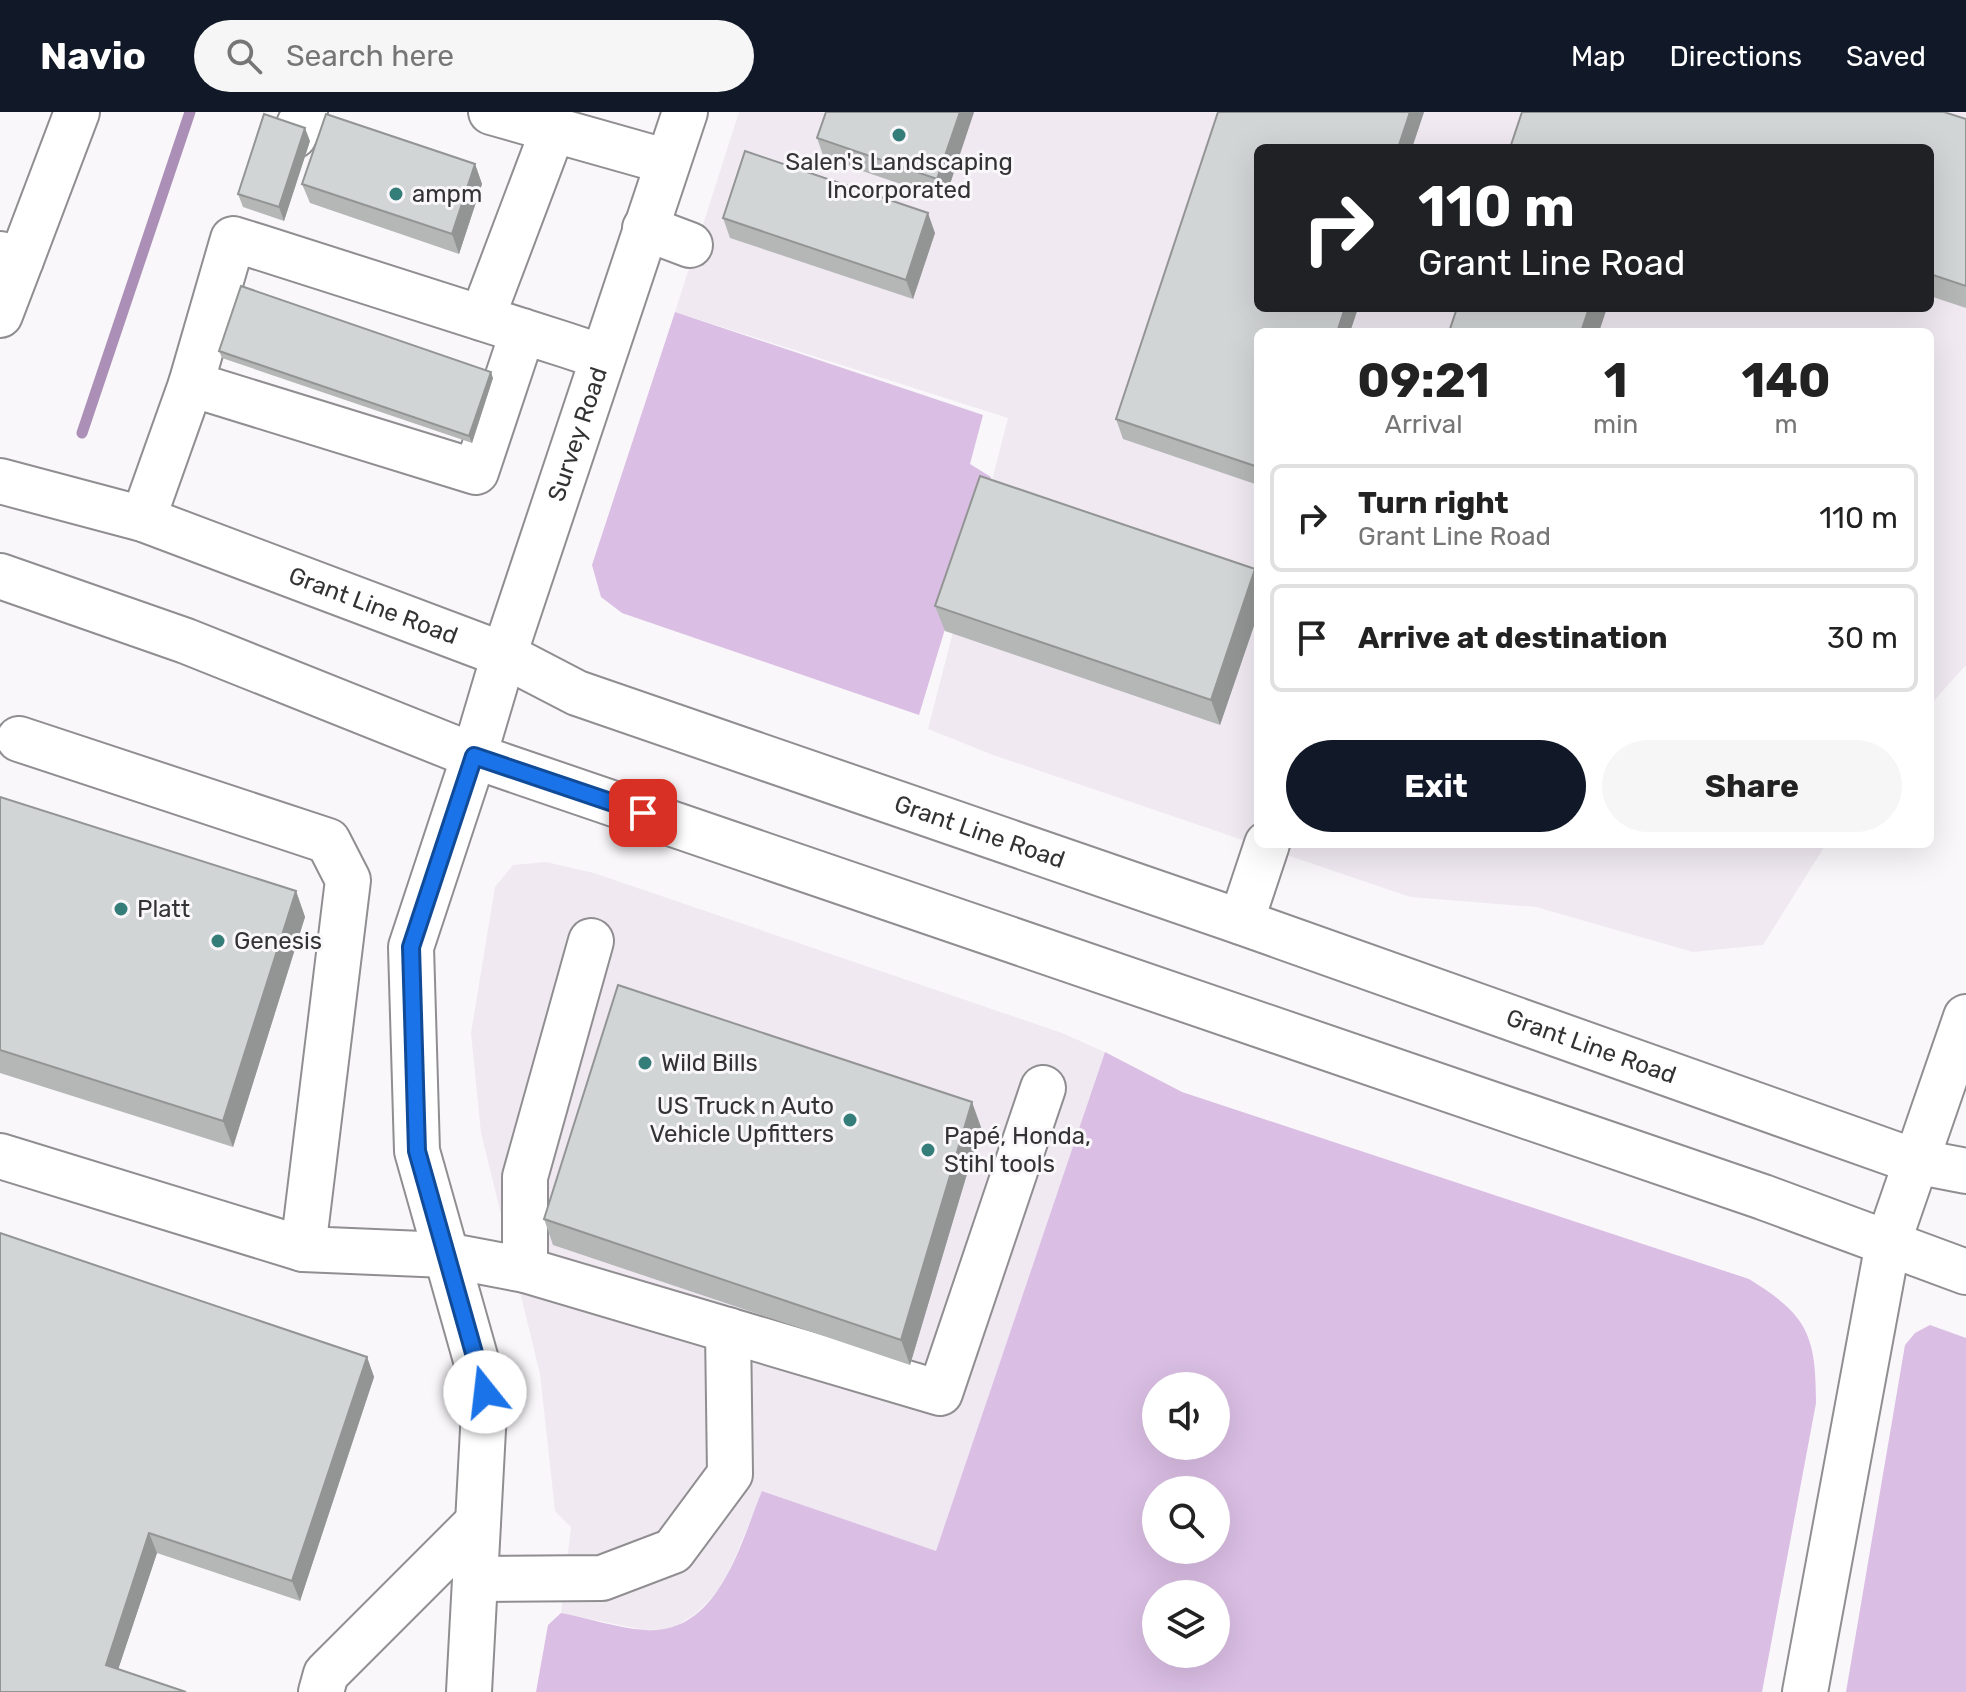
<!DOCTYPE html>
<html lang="en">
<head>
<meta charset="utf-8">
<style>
	body { margin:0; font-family:Rubik,sans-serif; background:#f6f6f6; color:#222; height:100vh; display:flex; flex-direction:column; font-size:30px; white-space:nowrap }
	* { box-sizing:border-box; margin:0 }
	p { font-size:26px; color:#767676 }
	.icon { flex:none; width:44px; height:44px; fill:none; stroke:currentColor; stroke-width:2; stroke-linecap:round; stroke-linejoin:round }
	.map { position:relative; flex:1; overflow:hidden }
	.sheet { position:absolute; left:1254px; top:216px; width:680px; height:520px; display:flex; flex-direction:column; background:#fff; border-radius:12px; box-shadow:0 8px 32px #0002 }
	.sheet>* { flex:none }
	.hud { position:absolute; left:1254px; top:32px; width:680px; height:168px; border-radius:12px; box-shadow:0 8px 32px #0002; background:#202124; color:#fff; overflow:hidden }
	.buttons { position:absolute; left:1142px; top:1260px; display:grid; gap:16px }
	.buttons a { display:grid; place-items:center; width:88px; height:88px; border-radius:50%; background:#fff; box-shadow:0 8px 32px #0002; font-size:40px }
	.pin { position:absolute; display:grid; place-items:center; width:68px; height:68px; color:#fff; margin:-34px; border-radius:16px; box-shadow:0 4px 12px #0006 }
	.me { position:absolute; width:88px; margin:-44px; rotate:344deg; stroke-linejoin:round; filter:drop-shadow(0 0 6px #0008) }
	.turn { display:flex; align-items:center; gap:28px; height:168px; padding:0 32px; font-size:36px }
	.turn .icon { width:104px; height:104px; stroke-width:2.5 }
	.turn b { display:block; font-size:56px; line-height:68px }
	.eta { display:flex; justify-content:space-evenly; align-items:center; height:136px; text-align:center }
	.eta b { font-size:48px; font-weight:700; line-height:56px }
	.primary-button { display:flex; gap:16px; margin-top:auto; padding:16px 32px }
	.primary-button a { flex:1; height:92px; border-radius:48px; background:#111827; color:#fff; font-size:32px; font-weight:700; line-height:92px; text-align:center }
	.primary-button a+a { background:#f6f6f6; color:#222 }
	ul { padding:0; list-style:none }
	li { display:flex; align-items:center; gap:24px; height:108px; margin:0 16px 12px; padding:0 16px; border:4px solid #e0e0e0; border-radius:12px }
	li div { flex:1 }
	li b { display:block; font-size:30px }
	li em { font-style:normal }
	header { display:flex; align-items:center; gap:48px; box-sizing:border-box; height:112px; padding:0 40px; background:#111827; color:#fff }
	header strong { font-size:38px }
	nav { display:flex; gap:44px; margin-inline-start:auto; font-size:28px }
	.search { width:560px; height:72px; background:#f6f6f6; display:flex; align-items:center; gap:20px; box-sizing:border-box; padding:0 28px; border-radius:44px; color:#767676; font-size:30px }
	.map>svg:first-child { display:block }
</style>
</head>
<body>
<header>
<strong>Navio</strong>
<div class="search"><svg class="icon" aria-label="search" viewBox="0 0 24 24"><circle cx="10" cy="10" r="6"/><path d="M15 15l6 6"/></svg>Search here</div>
<nav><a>Map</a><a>Directions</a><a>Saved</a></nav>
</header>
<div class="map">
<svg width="1966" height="1580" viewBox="0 0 1966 1580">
	<rect width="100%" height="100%" fill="#f9f7fa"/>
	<path fill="#f0e9f2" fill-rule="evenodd" d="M739 0H1966V553L1930 593V220H1258V732H1826L1763 833 1693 840 1536 795 1410 785 993 643 928 617 1008 306 675 200ZM1258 36H1930V196H1258Z
		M546 750 594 761 1062 921 1105 940 936 1440 763 1379 722 1476 694 1503 671 1517 644 1518 561 1501 571 1415 555 1399 540 1262 481 1021 471 921 495 775 513 753Z"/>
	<path fill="#dabee4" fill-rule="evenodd" d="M675 200 983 303 970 352 991 365 919 603 622 501 601 485 592 453Z
		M1105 940 1182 980 1749 1167C1807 1203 1816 1222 1816 1291L1762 1580H536L548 1513 561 1501C588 1506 617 1516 645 1518 719 1523 740 1432 762 1379L936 1439ZM1216 1274V1334H1156V1274ZM1156 1378H1216V1438H1156ZM1156 1482H1216V1542H1156Z
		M1930 1213 1966 1226V1580H1846L1905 1233 1915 1221Z"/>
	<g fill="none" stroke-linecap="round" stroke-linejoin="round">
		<path stroke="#ac8fb6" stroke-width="11" d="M82 321 190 0"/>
		<g stroke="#908e91" stroke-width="48">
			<g id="minor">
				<path d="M491 0 668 50"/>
				<path d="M294 24 305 0"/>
				<path d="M645 116 690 133"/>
				<path d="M0 142 21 148 77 0"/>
				<path d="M0 203 21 148"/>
				<path d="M482 206 553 18"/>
				<path d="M523 219 476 360 191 272 233 127 259 135 566 233 602 245"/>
				<path d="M143 407 191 272"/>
				<path d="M19 627 328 729 348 768 303 1137 446 1143 525 1158V1065L591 829"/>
				<path id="s1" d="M474 644 504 543 685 0"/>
				<path d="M1241 810 1267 732"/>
				<path d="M0 1044 303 1137"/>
				<path d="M525 1158 940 1281 1043 976"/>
				<path d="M475 1467 602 1466 673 1439 730 1362 728 1218"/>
				<path d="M321 1580 326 1562 478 1410"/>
			</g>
		</g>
		<g stroke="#908e91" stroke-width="48">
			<g id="major">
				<path id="s2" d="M0 369 143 407 504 543 577 581 1241 810 1914 1049 1966 1059"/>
				<path d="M0 464 186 529 474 644 1763 1085 1966 1160"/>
				<path d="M469 1580 485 1280 417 1039 411 835 474 644"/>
			</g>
		</g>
		<g stroke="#908e91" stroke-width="48">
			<path id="highway" d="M1805 1580 1888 1131 1966 905"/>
		</g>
		<use href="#minor" stroke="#fff" stroke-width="44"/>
		<use href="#major" stroke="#fff" stroke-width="44"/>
		<use href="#highway" stroke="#fff" stroke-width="44"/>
	</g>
	<path fill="#b5b7b7" d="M826 0H974L945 87 824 46 817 26Z
		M1218 0H1424L1350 220H1258V373L1123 327 1116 307Z
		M1948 0 1949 2 1966 7V196L1930 184V36Z
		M310 29 284 109 243 95 238 82Z
		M475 52 482 72 459 142 310 91 302 72Z
		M723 106 935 121 913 187 730 126Z
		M219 239 493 266 472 331 222 246Z
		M1255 457 1258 464V502L1220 613 945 519 935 494Z
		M0 685 296 779 305 805 233 1035 0 961Z
		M981 1015 910 1253 553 1133 544 1107Z
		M0 1121 367 1245 374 1265 300 1489 157 1441 118 1557 0 1580Z"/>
	<path fill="#939595" d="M960 0H974L945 87 937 67Z
		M1410 0H1424L1412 36H1398Z
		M305 16 310 29 284 109 279 95Z
		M475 52 482 72 459 142 452 122Z
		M928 101 935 121 913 187 906 168Z
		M1345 196H1358L1350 220H1337Z
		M1589 196H1607L1599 220H1581Z
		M491 260 493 266 472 331 469 324Z
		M1255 457 1258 464V502L1220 613 1211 588Z
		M296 779 305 805 233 1035 223 1009Z
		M972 990 981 1015 910 1253 901 1228Z
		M367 1245 374 1265 300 1489 292 1469Z
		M149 1421 157 1441 113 1573 106 1553Z"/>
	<path fill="#d2d5d5" stroke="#939595" stroke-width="2" d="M826 0H960L937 67 817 26Z
		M1218 0H1410L1398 36H1258V196H1345L1337 220H1258V355L1116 307Z
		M1522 0H1944L1966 7V174L1930 162V36H1510Z
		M264 2 305 16 279 95 238 82Z
		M326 2 475 52 452 122 302 72Z
		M745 39 928 101 906 168 723 106Z
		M241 174 491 260 469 324 219 239Z
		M1457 196H1589L1581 220H1449Z
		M980 364 1255 457 1211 588 935 494Z
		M0 685 296 779 223 1009 0 938Z
		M618 873 972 990 901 1228 544 1107Z
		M0 1121 367 1245 292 1469 149 1421 106 1553 186 1580H0Z"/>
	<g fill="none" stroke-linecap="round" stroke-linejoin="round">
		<g stroke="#114b97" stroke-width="20">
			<path id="route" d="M485 1280 417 1039 411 835 474 644 643 701"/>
		</g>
		<use href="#route" stroke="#1a73e8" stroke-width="14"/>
	</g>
	<g fill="#357d78" stroke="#f9f7fa" stroke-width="3">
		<circle cx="899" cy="23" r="8"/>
		<circle cx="396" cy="82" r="8"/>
		<circle cx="121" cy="797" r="8"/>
		<circle cx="218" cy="829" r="8"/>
		<circle cx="645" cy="951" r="8"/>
		<circle cx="850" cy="1008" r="8"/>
		<circle cx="928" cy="1038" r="8"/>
	</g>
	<g text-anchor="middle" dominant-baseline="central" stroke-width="6" stroke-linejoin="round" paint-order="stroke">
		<g font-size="24" fill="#333334" stroke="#f9f7fa" text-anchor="start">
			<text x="899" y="50" text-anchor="middle">Salen's Landscaping<tspan x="899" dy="28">Incorporated</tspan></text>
			<text x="412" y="82">ampm</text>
			<text x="137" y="797">Platt</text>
			<text x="234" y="829">Genesis</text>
			<text x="661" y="951">Wild Bills</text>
			<text x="834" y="994" text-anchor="end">US Truck n Auto<tspan x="834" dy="28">Vehicle Upfitters</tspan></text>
			<text x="944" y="1024">Papé, Honda,<tspan x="944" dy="28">Stihl tools</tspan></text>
		</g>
		<g font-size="24" fill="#333334" stroke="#f9f7fa">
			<text stroke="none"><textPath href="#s1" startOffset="338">Survey Road</textPath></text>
			<text stroke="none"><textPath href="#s2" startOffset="394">Grant Line Road</textPath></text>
			<text stroke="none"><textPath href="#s2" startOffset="1042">Grant Line Road</textPath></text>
			<text stroke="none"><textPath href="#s2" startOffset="1690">Grant Line Road</textPath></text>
		</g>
	</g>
</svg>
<div class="buttons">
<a><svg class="icon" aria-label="sound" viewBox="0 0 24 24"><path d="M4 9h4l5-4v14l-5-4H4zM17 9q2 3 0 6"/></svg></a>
<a><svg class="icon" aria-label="search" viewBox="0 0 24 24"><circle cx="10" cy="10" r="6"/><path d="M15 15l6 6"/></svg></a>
<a><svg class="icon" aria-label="layers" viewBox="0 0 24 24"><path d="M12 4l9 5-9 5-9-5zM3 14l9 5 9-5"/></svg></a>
</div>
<div class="pin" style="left:643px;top:701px;background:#d93025"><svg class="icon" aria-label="arrive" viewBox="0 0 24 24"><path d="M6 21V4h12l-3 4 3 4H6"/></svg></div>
<svg class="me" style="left:485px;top:1280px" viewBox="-20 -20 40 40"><circle r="19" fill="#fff"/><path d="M0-13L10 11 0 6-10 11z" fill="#1a73e8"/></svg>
<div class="hud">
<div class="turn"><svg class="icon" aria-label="right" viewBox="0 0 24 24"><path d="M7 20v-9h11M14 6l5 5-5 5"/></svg><div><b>110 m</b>Grant Line Road</div></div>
</div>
<section class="sheet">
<div class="eta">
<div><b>09:21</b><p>Arrival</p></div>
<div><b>1</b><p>min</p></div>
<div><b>140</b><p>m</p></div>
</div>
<ul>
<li><svg class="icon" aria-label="right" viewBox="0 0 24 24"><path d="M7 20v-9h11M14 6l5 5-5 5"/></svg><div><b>Turn right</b><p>Grant Line Road</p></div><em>110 m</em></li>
<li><svg class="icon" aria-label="arrive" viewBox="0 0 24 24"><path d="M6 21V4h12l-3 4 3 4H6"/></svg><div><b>Arrive at destination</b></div><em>30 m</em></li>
</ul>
<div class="primary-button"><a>Exit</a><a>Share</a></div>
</section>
</div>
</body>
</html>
